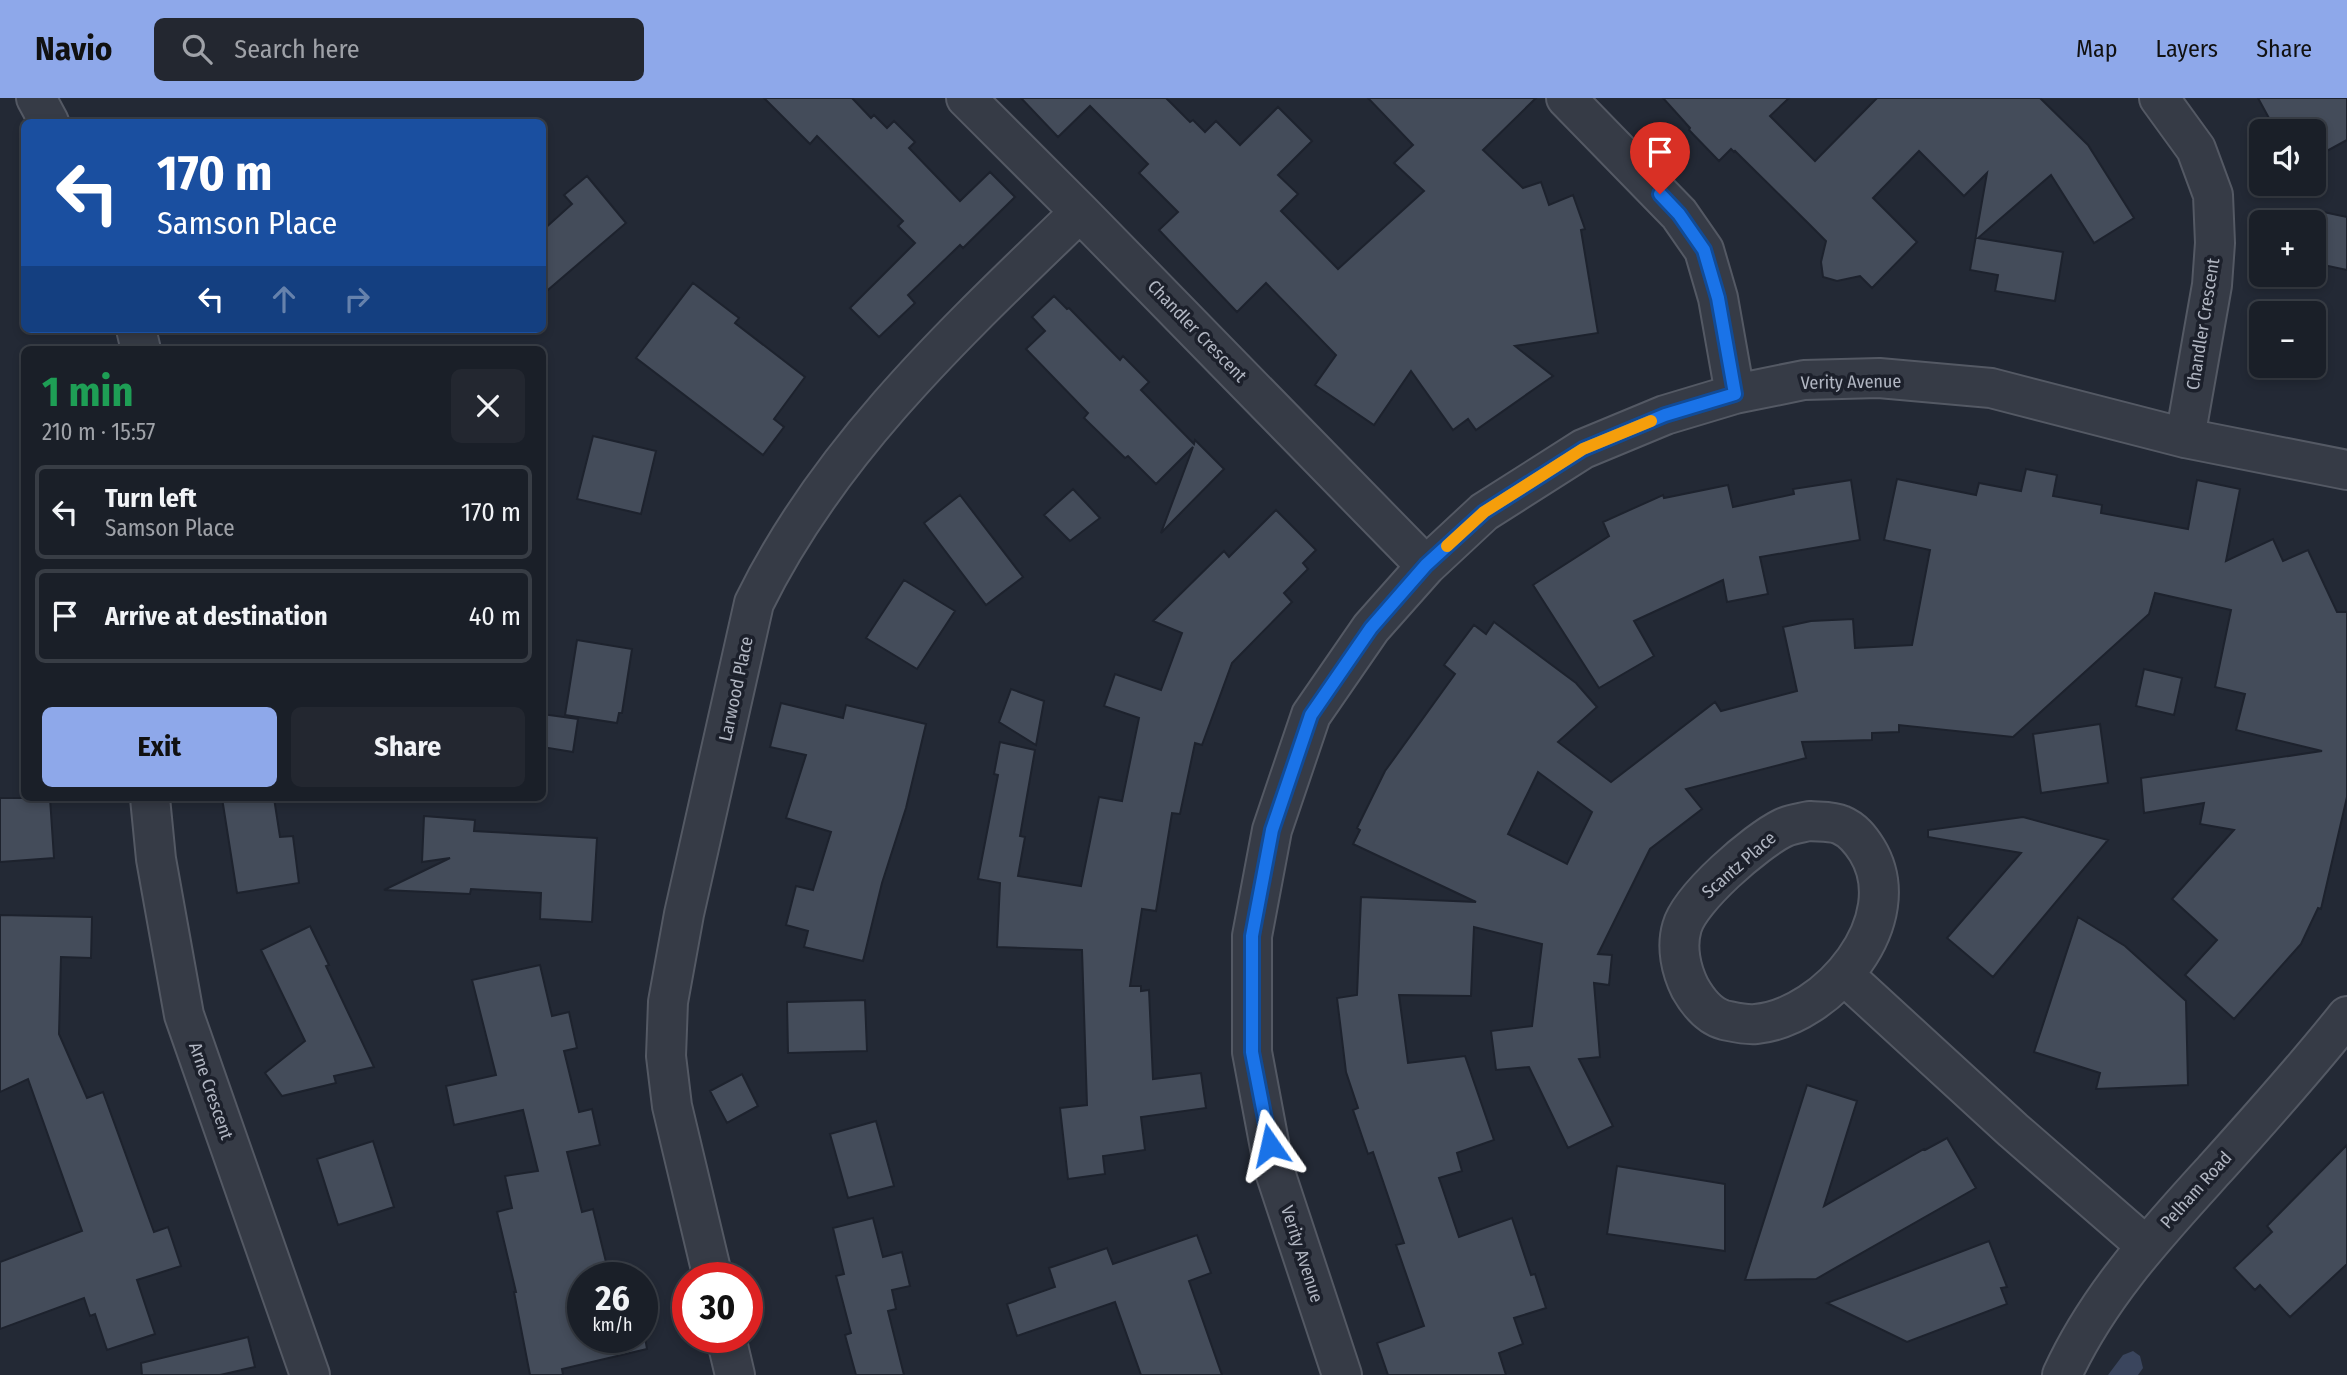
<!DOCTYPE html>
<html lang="en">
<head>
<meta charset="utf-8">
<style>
	body { margin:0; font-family:"Fira Sans Condensed",sans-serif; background:#232730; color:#f1f3f6; height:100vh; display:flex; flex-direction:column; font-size:26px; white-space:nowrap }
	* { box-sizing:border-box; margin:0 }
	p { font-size:23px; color:#9fa2a8 }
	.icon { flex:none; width:38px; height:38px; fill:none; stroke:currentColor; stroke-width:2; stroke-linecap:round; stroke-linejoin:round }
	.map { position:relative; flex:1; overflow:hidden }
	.panel { position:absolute; left:21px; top:248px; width:525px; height:455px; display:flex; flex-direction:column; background:#1a1f28; border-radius:10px; box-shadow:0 4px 10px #0003,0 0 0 2px #383d45 }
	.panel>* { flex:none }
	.hud { position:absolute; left:21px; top:21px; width:525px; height:214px; border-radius:10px; box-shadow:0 4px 10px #0003,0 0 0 2px #383d45; background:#1a4fa0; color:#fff; overflow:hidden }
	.tools { position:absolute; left:2249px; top:21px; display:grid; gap:14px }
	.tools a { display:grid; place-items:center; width:77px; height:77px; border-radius:10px; background:#1a1f28; box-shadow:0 4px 10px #0003,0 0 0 2px #383d45; font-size:35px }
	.speed { position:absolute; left:567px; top:1164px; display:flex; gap:14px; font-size:35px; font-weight:700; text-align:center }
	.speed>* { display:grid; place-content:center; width:91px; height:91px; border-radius:50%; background:#1a1f28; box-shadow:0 4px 10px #0003,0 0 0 2px #383d45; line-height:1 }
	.speed small { font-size:18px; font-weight:400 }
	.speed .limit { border:10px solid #d22; background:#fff; color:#111 }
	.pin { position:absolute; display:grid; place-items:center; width:60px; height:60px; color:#fff; margin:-72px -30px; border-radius:50% 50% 50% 0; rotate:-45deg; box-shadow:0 0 7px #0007 }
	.pin .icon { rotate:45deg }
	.me { position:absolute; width:77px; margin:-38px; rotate:349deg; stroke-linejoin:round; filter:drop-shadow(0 0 5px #0008) }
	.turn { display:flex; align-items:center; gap:24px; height:147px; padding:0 21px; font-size:32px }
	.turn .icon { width:91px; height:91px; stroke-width:2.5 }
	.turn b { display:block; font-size:49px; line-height:60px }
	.lanes { display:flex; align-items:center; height:66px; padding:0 21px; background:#0003; justify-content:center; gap:35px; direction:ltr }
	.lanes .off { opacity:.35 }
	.round { display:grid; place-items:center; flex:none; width:74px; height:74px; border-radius:10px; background:#232730 }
	.head { display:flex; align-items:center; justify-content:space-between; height:119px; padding:0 21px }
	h1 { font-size:42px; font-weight:700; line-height:52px; color:#1e9e55 }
	.action { display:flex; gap:14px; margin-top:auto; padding:14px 21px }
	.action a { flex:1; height:80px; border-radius:10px; background:#8ea8ea; color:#111; font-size:28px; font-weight:700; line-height:80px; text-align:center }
	.action a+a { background:#232730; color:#f1f3f6 }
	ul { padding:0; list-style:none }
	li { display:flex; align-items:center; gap:21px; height:94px; margin:0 14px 10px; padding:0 7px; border:4px solid #383d45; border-radius:10px }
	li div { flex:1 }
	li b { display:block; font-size:26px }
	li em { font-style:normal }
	header { display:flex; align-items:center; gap:42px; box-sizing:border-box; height:98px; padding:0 35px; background:#8ea8ea; color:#111 }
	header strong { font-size:33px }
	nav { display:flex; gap:38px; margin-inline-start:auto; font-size:24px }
	.search { width:490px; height:63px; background:#232730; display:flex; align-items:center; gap:18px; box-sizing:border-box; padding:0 24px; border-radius:10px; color:#9fa2a8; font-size:26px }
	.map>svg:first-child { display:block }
</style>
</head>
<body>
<header>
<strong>Navio</strong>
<div class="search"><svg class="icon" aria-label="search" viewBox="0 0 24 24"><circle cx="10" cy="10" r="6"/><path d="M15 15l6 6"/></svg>Search here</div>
<nav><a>Map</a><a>Layers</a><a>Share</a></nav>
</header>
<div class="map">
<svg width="2347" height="1277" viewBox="0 0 2347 1277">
	<rect width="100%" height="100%" fill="#232935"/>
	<path fill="#3a455d" d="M2133 1253 2140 1258 2143 1270 2138 1277H2108L2123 1257Z"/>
	<path fill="#444c5a" stroke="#1d222d" stroke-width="2" fill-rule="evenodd" d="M764 0H852L871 20 874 17 887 30 894 23 915 44 909 50 960 103 990 74 1015 99 963 150 960 147 908 197 915 205 879 239 850 210 915 145 898 128 903 123 817 38 810 46Z
		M1021 0H1166L1190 24 1193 22 1205 34 1216 23 1240 47 1278 9 1312 43 1278 77 1298 96 1281 113 1338 171 1424 93 1394 65 1413 47 1368 0H1536L1483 52 1523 90 1541 84 1549 107 1573 97 1585 131 1581 132 1598 235 1515 248 1553 278 1476 332 1468 321 1453 332 1411 273 1374 327 1315 287 1336 257 1266 185 1237 214 1159 132 1178 114 1139 75 1148 66 1090 8 1058 39Z
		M1663 0H1789L1770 18 1815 63 1877 0H2040L2088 47 2134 120 2094 145 2051 77 1978 140 2063 154 2055 203 1995 193 1998 177 1970 172 1987 75 1964 98 1919 53 1873 100 1917 144 1872 190 1860 178 1837 183 1823 179 1821 164 1826 143 1808 125 1735 53 1734 54 1731 51 1719 63 1689 32 1690 30Z
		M2258 0H2347V42L2314 60V33H2276Z
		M587 78 626 125 542 197V133L572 106 564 97Z
		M2314 112 2347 119V172L2314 165Z
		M693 185 739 220 735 225 805 279 774 321 784 329 763 357 636 260Z
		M1054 198 1067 211 1069 210 1120 262 1123 258 1149 284 1141 292 1194 346 1195 342 1224 371 1161 435 1193 349 1156 386 1128 358 1125 360 1084 320 1088 315 1026 251 1045 233 1032 219Z
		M593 338 656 353 641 416 577 401Z
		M2026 371 2057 377 2053 398 2102 407 2101 415 2188 431 2197 382 2240 391 2226 463 2273 441 2283 463 2308 452 2337 514H2347V699L2321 811 2318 810 2301 846 2234 921 2185 877 2217 842 2172 801 2234 732 2200 726 2204 705 2144 715 2141 680 2322 653 2236 632 2245 596 2215 589 2231 512 2155 495 2149 516 2013 639 1899 627V634L1872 635V642L1802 644 1806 660 1686 691 1702 711 1650 751 1598 856 1612 857 1609 887 1594 885 1600 959 1579 961 1613 1028 1568 1050 1529 969 1496 972 1491 933 1532 928 1542 846 1474 829 1471 898 1399 897 1408 965 1465 958 1494 1042 1457 1055 1462 1073 1439 1080 1459 1139 1512 1120 1531 1177 1535 1176 1546 1210 1514 1220 1523 1246 1499 1255 1506 1277H1388L1377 1245 1424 1228 1396 1147 1404 1145 1373 1054 1368 1056 1353 1012 1358 1010 1346 974 1337 900 1357 897 1361 799 1476 804 1353 746 1360 732 1357 730 1385 673 1455 576 1444 567 1474 527 1486 536 1494 524 1576 585 1597 609 1558 644 1611 684 1715 604 1721 613 1797 593 1783 529 1811 523 1853 521 1855 550 1912 547 1930 452 1884 442 1897 381 1976 397 1979 385 2021 393ZM1538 674 1592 714 1567 766 1508 736Z
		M1851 382 1860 442 1760 459 1768 496 1727 504 1723 482 1634 523 1654 558 1599 590 1533 487 1609 438 1603 424 1663 397 1664 400 1728 387 1733 409 1794 396 1793 391Z
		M1073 391 1100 420 1070 443 1044 417Z
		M960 397 1023 479 986 507 924 425Z
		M1276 412 1316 452 1303 465 1308 471 1284 495 1292 504 1232 565 1202 647 1195 645 1180 716 1172 715 1156 813 1142 811 1130 888H1141V893L1149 892 1153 981 1201 975 1206 1010 1141 1019 1145 1052 1103 1058 1105 1076 1068 1081 1060 1010 1087 1007 1082 852 997 849 1000 785 978 781 998 677 994 676 1000 644 1035 652 1020 738 1025 739 1018 778 1081 788 1099 699 1122 703 1139 620 1104 608 1115 576 1161 592 1182 535 1153 523 1224 453 1229 459Z
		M904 482 955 513 917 571 866 540Z
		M577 542 632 551 622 615H619L617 625 565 617Z
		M2144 571 2182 580 2174 617 2136 608Z
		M1011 591 1044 603 1036 647 999 624Z
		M781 605 843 620 846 607 926 626 906 710 882 785 863 863 804 849 808 833 786 827 796 788 813 792 831 734 786 720 806 657 770 649Z
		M542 616 578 621 573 654 542 649Z
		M2100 626 2108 685 2041 695 2033 636Z
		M0 700H50L54 760 0 764Z
		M222 700H274L280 739 293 738 299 785 237 795Z
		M424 718 475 722 474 733 597 740 592 824 540 821 541 795 471 791 470 796 384 792 450 760 422 764Z
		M2023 719 2108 742 1993 879 1947 840 2021 755 1928 739V732Z
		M0 817 92 819 91 860 61 859 59 936 87 1000 103 994 154 1134 168 1129 181 1168 137 1182 155 1236 107 1252 95 1216 90 1218 84 1200 0 1231V1164L82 1133 28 981 0 994Z
		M2078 819 2125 848 2186 903 2188 987 2096 991 2100 975 2034 954Z
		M310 828 329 867 326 868 374 969 334 978 336 985 282 998 265 975 305 943 261 852Z
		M540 867 552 918 569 914 577 950 564 953 579 1014 592 1011 600 1047 567 1054 582 1114 593 1111 606 1164 599 1166 602 1180H583V1239H645L647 1251 562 1271 563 1277H530L514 1194H516L497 1114 512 1110 505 1078 538 1073 523 1012 454 1027 446 988 496 977 472 882Z
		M865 902 867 953 788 955 787 904Z
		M742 976 758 1008 727 1025 710 993Z
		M1807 987 1857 1003 1824 1108 1924 1051 1925 1052 1947 1040 1976 1090 1816 1181 1745 1182Z
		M876 1023 894 1088 848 1100 830 1036Z
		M373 1043 394 1109 338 1127 317 1061Z
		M2347 1047V1166L2290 1219 2260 1187 2255 1192 2234 1170 2272 1134 2267 1128Z
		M1617 1068 1725 1086V1153L1607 1136Z
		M873 1120 883 1159 902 1154 910 1188 892 1192 896 1211 888 1213 904 1277H856L845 1237 851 1235 836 1178 844 1176 833 1130Z
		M1197 1137 1211 1175 1189 1183 1222 1277H1141L1115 1204 1017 1238 1007 1206 1055 1189 1049 1170 1107 1150 1113 1166Z
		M1989 1143 2007 1189 2001 1190 2007 1206 1907 1244 1827 1205Z
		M248 1239 255 1269 220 1277H142L141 1265Z"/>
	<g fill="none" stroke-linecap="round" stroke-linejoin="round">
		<g stroke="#545964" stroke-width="42">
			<path id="minor" d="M36 0 49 24
				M966 0 1080 114 1426 468
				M1566 0 1679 116 1704 152 1718 200 1735 296
				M2159 0 2196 51 2213 97 2215 145 2212 187 2185 340
				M136 231 141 252
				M150 700 156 761 184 917 310 1277
				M1809 723C1819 724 1832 723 1841 727 1853 732 1860 741 1867 752 1910 822 1828 919 1756 926 1745 927 1734 924 1724 922 1709 918 1698 904 1690 890 1681 872 1676 849 1682 829 1690 800 1756 743 1783 730 1791 726 1801 725 1809 723Z
				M1844 877 2013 1032 2145 1147
				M713 1180 672 1008 666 958 668 904 684 816 754 505C830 350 958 232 1080 114
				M726 1239 735 1277
				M1342 1277 1274 1071 1252 954V838L1272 732 1311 617 1371 530 1426 468 1484 414 1583 351 1665 317 1735 296 1804 282 1879 280 1991 290 2185 340 2347 372
				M2062 1277C2098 1198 2156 1136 2214 1072 2259 1022 2305 971 2347 918"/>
		</g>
		<use href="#minor" stroke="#363b46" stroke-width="38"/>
	</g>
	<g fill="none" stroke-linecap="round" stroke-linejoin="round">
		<g stroke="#114b97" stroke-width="18">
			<path id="route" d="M1270 1047 1252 954V838L1272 732 1311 617 1371 530 1426 467 1484 414 1583 351 1665 317 1735 296 1718 200 1704 152 1679 116 1660 96"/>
		</g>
		<use href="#route" stroke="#1a73e8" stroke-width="12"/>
		<path stroke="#f59e0b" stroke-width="12" d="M1447 448 1484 414 1583 351 1651 323"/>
	</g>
	<g text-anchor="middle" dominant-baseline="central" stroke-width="7" stroke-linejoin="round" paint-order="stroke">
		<g font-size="18" fill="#b1b6c2" stroke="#1c202b">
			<text transform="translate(2203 226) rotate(-81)">Chandler Crescent</text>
			<text transform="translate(1197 233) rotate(46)">Chandler Crescent</text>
			<text transform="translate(1851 284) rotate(-1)">Verity Avenue</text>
			<text transform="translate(736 591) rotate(-78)">Larwood Place</text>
			<text transform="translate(1739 767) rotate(-41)">Scantz Place</text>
			<text transform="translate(211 993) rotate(71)">Arne Crescent</text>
			<text transform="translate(2196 1092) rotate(-48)">Pelham Road</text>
			<text transform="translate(1302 1156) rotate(72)">Verity Avenue</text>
		</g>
	</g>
</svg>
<div class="tools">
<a><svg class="icon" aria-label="sound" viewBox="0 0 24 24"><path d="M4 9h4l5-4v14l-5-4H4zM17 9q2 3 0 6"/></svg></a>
<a>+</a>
<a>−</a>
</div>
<div class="speed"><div>26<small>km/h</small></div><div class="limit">30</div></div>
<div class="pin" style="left:1660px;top:96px;background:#d93025"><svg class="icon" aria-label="arrive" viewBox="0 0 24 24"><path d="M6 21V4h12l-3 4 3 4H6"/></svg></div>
<svg class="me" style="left:1270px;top:1047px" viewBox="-20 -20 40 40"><path d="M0-17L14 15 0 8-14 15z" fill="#1a73e8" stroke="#fff" stroke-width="4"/></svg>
<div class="hud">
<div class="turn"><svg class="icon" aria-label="left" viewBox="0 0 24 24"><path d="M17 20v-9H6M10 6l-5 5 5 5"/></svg><div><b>170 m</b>Samson Place</div></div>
<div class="lanes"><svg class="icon" aria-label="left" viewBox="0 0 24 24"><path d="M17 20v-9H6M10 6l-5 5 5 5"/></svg><svg class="icon off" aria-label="ahead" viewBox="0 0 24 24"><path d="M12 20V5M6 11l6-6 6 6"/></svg><svg class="icon off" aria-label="right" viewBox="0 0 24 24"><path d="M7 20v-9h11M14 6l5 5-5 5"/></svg></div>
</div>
<section class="panel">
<div class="head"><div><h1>1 min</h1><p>210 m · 15:57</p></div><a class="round"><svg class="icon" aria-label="close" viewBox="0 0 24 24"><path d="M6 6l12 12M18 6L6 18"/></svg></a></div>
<ul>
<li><svg class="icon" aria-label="left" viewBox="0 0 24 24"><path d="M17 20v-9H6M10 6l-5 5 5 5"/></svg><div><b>Turn left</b><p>Samson Place</p></div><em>170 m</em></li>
<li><svg class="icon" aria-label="arrive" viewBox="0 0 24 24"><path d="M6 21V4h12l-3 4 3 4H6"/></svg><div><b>Arrive at destination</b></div><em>40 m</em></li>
</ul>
<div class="action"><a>Exit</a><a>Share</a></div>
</section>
</div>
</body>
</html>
